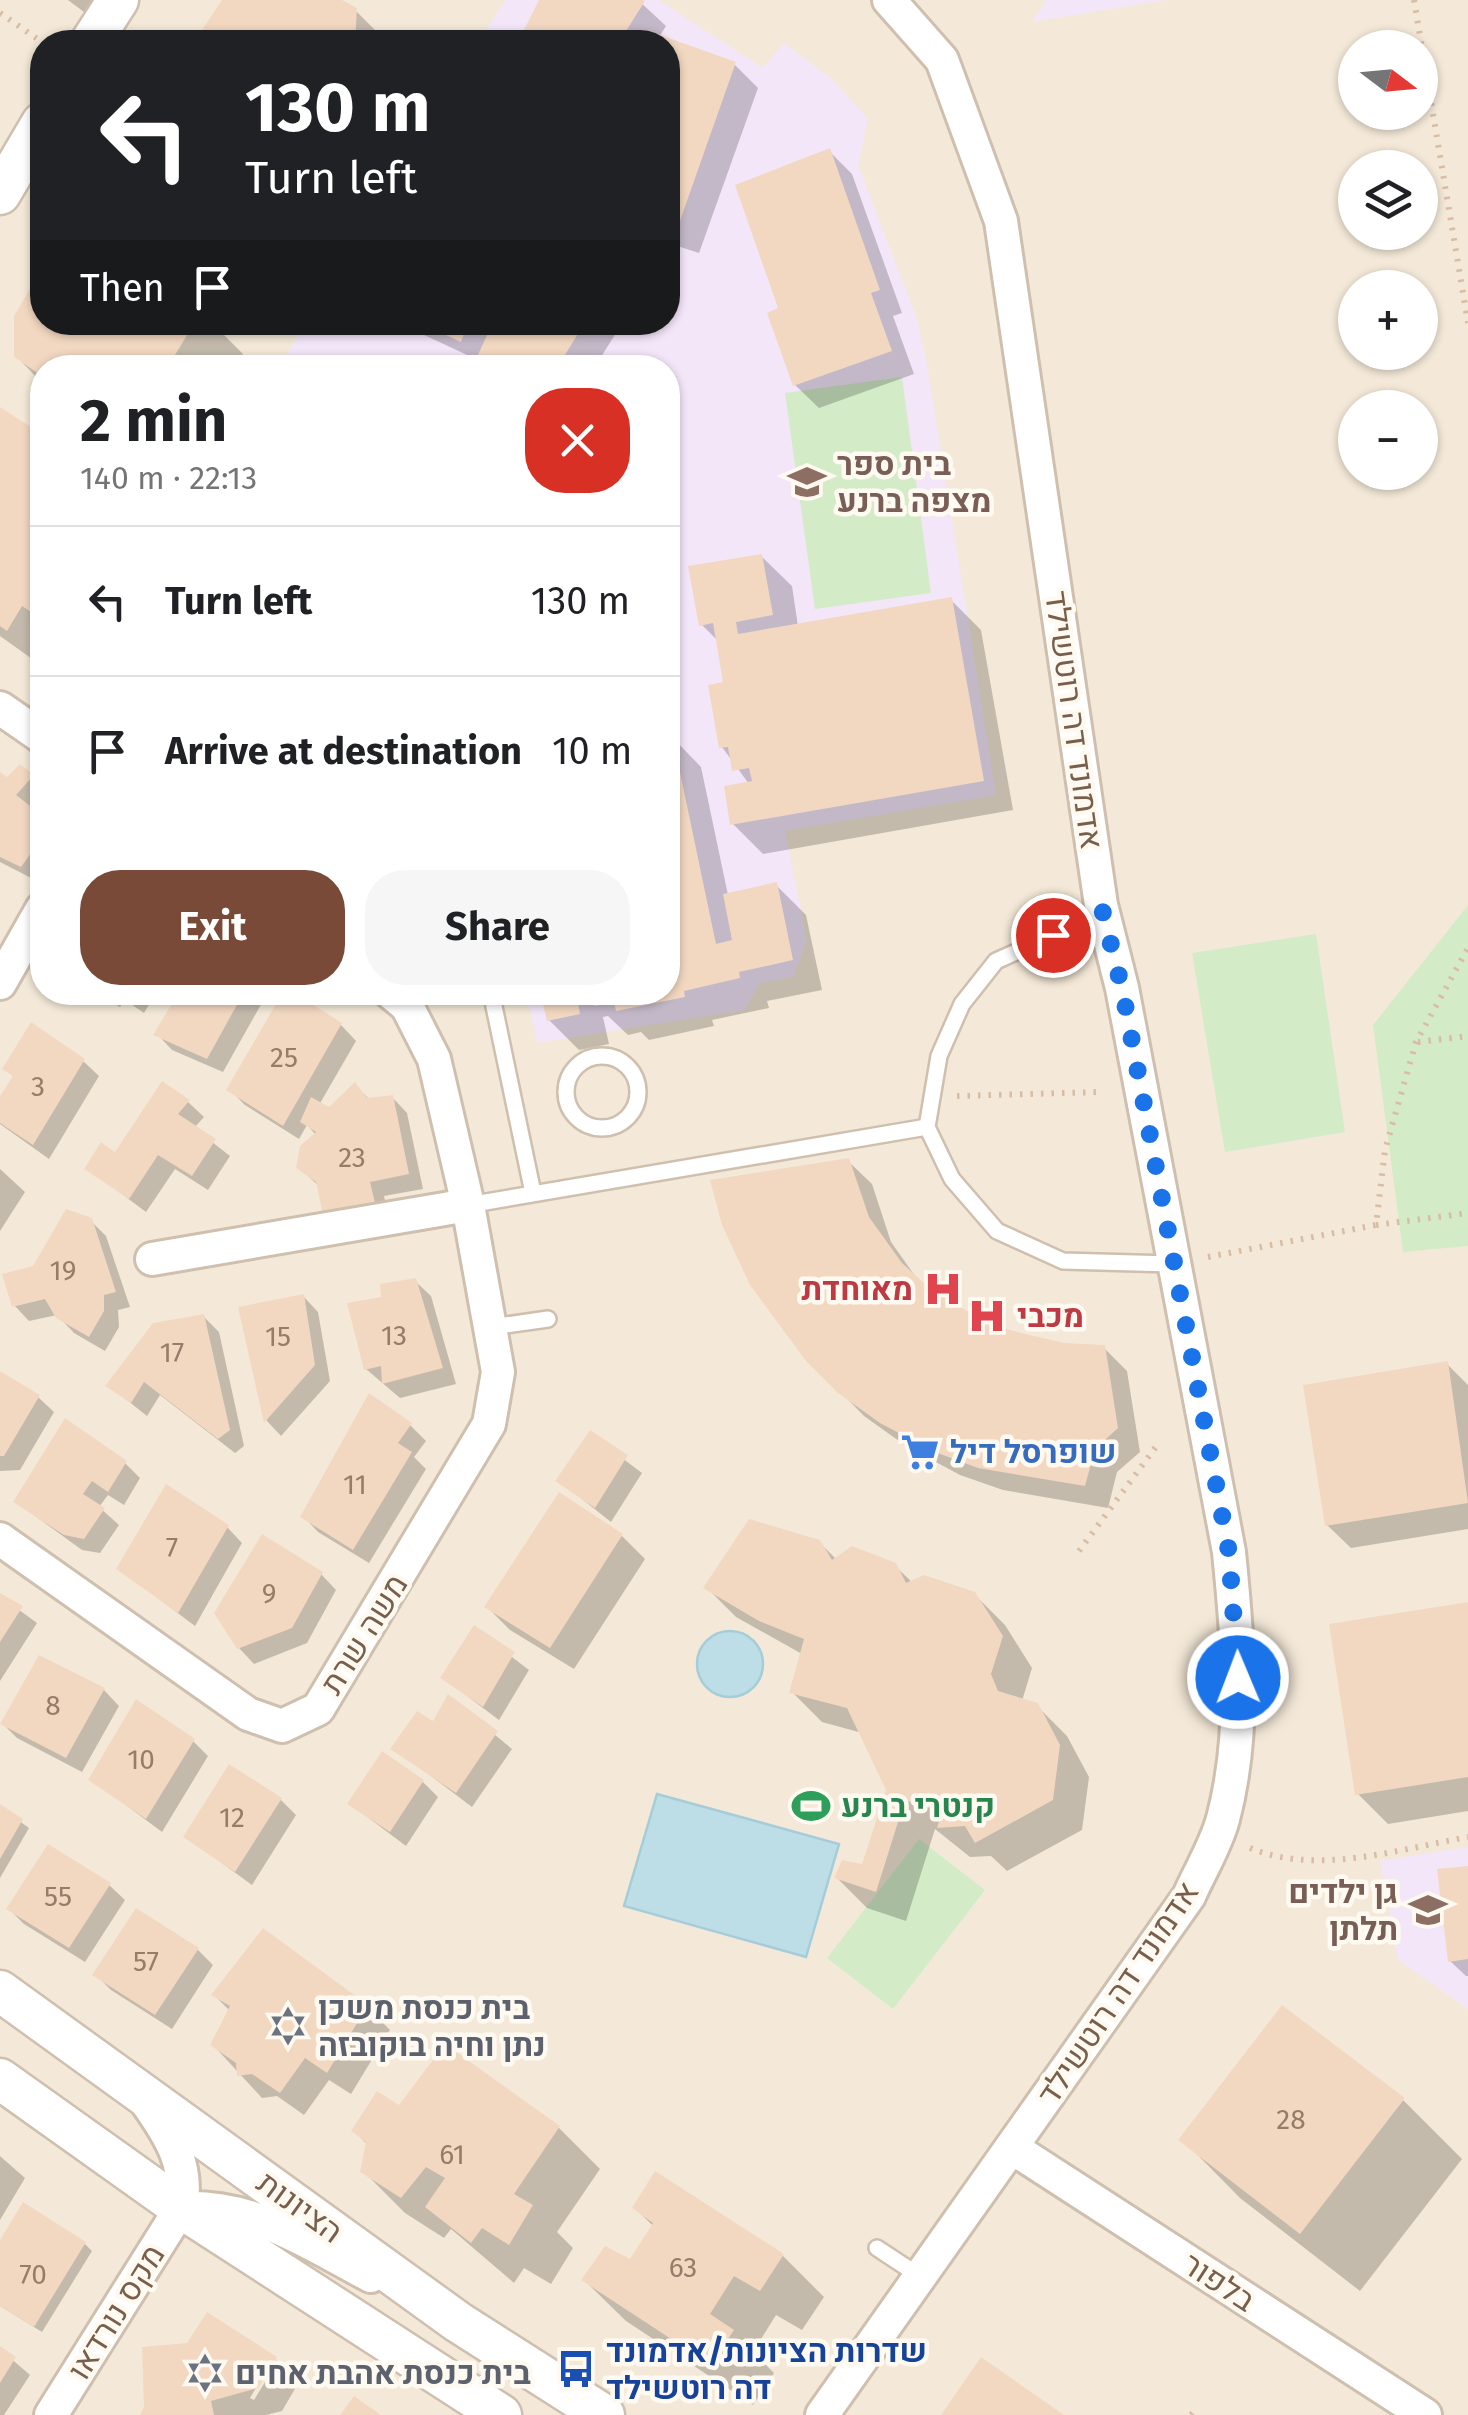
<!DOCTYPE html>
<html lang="en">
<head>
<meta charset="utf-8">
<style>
	body { margin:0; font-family:"Fira Sans",Heebo,sans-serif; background:#f6f6f6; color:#202124; height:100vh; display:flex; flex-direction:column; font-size:38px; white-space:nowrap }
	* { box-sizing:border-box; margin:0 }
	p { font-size:32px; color:#757577 }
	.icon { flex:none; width:55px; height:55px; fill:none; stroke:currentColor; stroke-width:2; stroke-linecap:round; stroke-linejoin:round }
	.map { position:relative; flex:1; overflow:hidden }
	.side { position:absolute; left:30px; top:355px; width:650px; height:650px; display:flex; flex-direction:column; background:#fff; border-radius:40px; box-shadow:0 2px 8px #0004 }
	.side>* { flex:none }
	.hud { position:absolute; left:30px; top:30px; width:650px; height:305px; border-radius:40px; box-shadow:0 2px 8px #0004; background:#202124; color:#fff; overflow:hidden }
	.needle { width:65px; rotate:106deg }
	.controls { position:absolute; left:1338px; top:30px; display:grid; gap:20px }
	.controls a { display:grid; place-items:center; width:100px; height:100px; border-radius:50%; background:#fff; box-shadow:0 2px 8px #0004; font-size:50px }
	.pin { position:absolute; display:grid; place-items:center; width:85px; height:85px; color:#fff; margin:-42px; border:5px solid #fff; border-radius:50%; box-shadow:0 2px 10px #0007 }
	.me { position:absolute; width:110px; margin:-55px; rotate:359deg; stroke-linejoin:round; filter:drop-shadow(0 0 8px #0008) }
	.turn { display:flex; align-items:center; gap:35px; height:210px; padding:0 50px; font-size:45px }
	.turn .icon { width:130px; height:130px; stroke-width:2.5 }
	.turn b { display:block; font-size:70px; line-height:85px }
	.then { display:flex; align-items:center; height:95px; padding:0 50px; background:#0003; gap:20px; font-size:38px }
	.round { display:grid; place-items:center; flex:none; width:105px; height:105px; border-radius:40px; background:#f6f6f6 }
	.head { display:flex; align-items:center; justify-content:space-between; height:170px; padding:0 50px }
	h1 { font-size:60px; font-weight:700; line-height:75px }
	.primary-button { display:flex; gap:20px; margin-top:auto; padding:20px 50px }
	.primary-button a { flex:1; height:115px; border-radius:40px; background:#794a38; color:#fff; font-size:40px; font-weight:700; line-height:115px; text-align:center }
	.primary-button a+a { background:#f6f6f6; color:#202124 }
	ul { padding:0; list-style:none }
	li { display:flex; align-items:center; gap:30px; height:150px; padding:0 50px; border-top:2px solid #e0e0e0 }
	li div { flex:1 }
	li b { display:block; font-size:38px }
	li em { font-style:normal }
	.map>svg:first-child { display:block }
</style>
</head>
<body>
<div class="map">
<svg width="1468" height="2415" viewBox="0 0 1468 2415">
	<rect width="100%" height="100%" fill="#fdf7ea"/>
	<path fill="#f4e9d8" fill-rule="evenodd" d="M0 0H1468V2415H0ZM42 42H668V322H42ZM1355 48H1420V112H1355ZM1355 168H1420V232H1355ZM1355 288H1420V352H1355ZM42 368H668V992H42ZM1355 408H1420V472H1355Z"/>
	<path fill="#f4e6f9" d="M505 0H658L763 68 784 43 833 80 868 119 858 165 916 316 927 364 996 795 785 831 807 941 793 977 760 983 744 1010 537 1043 527 993 668 992V368H278L306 323 668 322V42H479Z
		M1046 0H1166L1032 22Z
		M1468 1847V2009L1398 1960 1380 1861Z"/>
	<path fill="#d3ebc7" d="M902 377 931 593 815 609 785 393Z
		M1468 905V1246L1403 1252 1373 1025Z
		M1316 934 1345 1132 1225 1152 1192 953Z
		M919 1839 985 1890 893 2009 827 1958Z"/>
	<path fill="#bedee7" stroke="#a4cdd9" stroke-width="2.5" d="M697 1664a33 33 0 1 1 66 0a33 33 0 1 1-66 0Z
		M657 1794 839 1844 806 1957 624 1906Z"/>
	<path fill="#0003" d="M68 0H98L88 15Z
		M225 0H337L355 10 387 42H197Z
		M542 0H638L666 26 659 37 735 65 758 88 699 253 668 243V42H521Z
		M829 151 852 174 902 313 893 316 914 374 819 408 795 385 781 309Z
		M42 273V322H230L223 334 243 354 234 368H42V383L16 356 17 316Z
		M396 322H623L594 368H475L478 360Z
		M0 410 42 439V666L0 636Z
		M761 556 792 586 798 626 951 600 981 630 1013 810 763 854 733 824 749 784 722 747 726 684 719 642 702 625Z
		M671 736 701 767 728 895 776 885 806 915 822 990 767 1001 769 1008 712 1020 714 1026 649 1040 641 1032 628 1035 608 1016 603 1017 609 1044 579 1050 549 1020 543 992H668V737Z
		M0 775 8 780 32 777 42 788V798L31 810 42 818V874L37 881 0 862Z
		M94 992H157L144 1013 125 1000 120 1007Z
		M181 992H268L223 1072 172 1050 157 1034Z
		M288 992 341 1025 356 1041 319 1105 329 1110 355 1085 370 1100 392 1097 407 1113 423 1189 384 1196 389 1218 341 1229 320 1187 298 1167 316 1135 307 1125 299 1139 245 1105 230 1090Z
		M83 1061 99 1076 49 1159 0 1124V1100L15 1078 5 1069Z
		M188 1102 204 1117 194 1128 230 1156 208 1190 175 1169 146 1212 87 1168 115 1155Z
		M848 1161 872 1184 891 1242 920 1283 980 1322 1064 1346 1103 1347 1127 1371 1140 1452 1117 1472 1108 1508 1003 1490 960 1475 906 1446 864 1416 808 1359Z
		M0 1169 25 1192 0 1231Z
		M90 1220 106 1236 130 1307 118 1310 119 1327 105 1351 74 1333 57 1315 29 1321 14 1305 34 1268Z
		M415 1281 431 1296 456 1384 400 1398 366 1369 383 1299Z
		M303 1296 318 1312 330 1381 281 1436 267 1421 241 1309Z
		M204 1317 219 1332 244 1446 235 1453 160 1395 147 1416 108 1385Z
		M1447 1364 1468 1385V1529L1351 1548 1327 1525Z
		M0 1374 38 1397 54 1412 20 1470 0 1471Z
		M410 1425 426 1441 414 1457 426 1469 369 1563 318 1532 303 1516Z
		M590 1434 642 1473 611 1522 558 1480Z
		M125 1463 140 1478 124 1505 108 1495 99 1507 119 1525 100 1553 82 1550 16 1502Z
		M227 1527 242 1543 195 1626 119 1569Z
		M622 1536 645 1559 574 1669 510 1630 487 1607Z
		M819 1542 836 1559 894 1565 913 1583 974 1594 1005 1625 1032 1668 1022 1701 1036 1705 1067 1736 1089 1777 1082 1830 1007 1871 991 1856 970 1857 935 1829 906 1921 867 1908 837 1878 864 1867 889 1790 862 1733 822 1722 792 1692 802 1654 736 1617 706 1587Z
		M321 1574 336 1590 307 1643 254 1664 239 1648Z
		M0 1596 37 1623 0 1681Z
		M1468 1604V1811L1388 1824 1358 1794Z
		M475 1629 529 1670 499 1720 443 1678Z
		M104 1690 119 1706 82 1772 17 1738 2 1723Z
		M449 1697 512 1749 472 1807 394 1748 434 1724Z
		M193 1741 208 1756 162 1832 91 1779Z
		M423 1782 438 1797 406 1846 350 1804Z
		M281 1800 296 1815 252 1885 186 1837Z
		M0 1807 29 1828 0 1878Z
		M1468 1868V1976H1466L1450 1961Z
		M109 1885 125 1900 85 1962 24 1924 9 1909Z
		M198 1950 213 1965 172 2029 111 1990 96 1975Z
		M214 1995 367 2007 390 2030 351 2094 329 2080 304 2115 277 2096 262 2098 213 2045 230 2011Z
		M1403 2100 1462 2159 1360 2291 1240 2198 1182 2139Z
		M399 2108 559 2128 600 2169 557 2232 573 2248 551 2284 524 2268 514 2283 451 2229 444 2238 405 2213 363 2171 368 2145 354 2131Z
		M0 2156 25 2178 0 2220Z
		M655 2175 783 2256 824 2297 802 2330 776 2315 753 2352 774 2373 753 2405 626 2321 584 2280 631 2262 654 2227 635 2208Z
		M0 2244H85L92 2251 42 2332 0 2306Z
		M208 2316 278 2361H272L250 2398 254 2400 278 2361 299 2382 282 2411 266 2415H142Z
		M0 2349 30 2375 4 2415H0Z"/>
	<path fill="#f2d8c1" d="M222 0H342L357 8 355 42H194Z
		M539 0H643L645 1 619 42H518Z
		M652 32 736 62 676 232 668 229V42H649Z
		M830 148 880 290 871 293 892 351 793 386 767 313 778 308 735 185Z
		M42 268V322H195L167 368H42V376L14 357V316Z
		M418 322H468L461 342Z
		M493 322H585L565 355 577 361 573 368H472Z
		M0 407 40 433 31 447 42 455V619L22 606 7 631 0 626Z
		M762 554 773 615 736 622 738 634 952 597 984 781 730 825 724 786 752 781 749 768 732 771 728 747 719 748 708 685 723 682 713 623 699 626 688 566Z
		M672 734 716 944 732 940 723 894 777 882 793 960 739 972 740 978 684 991 685 997 616 1011 614 1002 595 1006 592 992H668V735Z
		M20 764 34 775 16 795 42 815V838L21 867 0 857V772L7 777Z
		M179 992H244L207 1059 153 1035Z
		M283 992H293L342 1023 283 1126 226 1090Z
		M540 992H576L580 1014 547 1021Z
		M31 1022 85 1059 33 1145 0 1123V1096L13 1076 2 1069Z
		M162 1081 190 1100 178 1114 216 1139 192 1176 158 1155 129 1199 84 1169 101 1142 115 1152Z
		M355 1082 367 1098 393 1095 409 1174 370 1182 375 1203 323 1215 316 1182 296 1168 300 1146 316 1132 300 1122 311 1097 329 1107Z
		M849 1158 869 1217 902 1263 925 1284 981 1320 1008 1330 1064 1343 1105 1345 1118 1428 1095 1449 1085 1486 978 1468 935 1452 880 1423 838 1393 806 1361 750 1285 722 1225 710 1180Z
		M66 1209 92 1218 116 1292 104 1295V1311L89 1337 56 1318 45 1299 12 1307 2 1274 33 1266Z
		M416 1278 443 1368 382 1384 381 1366 364 1370 347 1303 381 1297 380 1284Z
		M304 1294 315 1365 264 1423 238 1307Z
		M204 1314 230 1430 218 1439 144 1382 131 1403 105 1386 153 1323Z
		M1448 1361 1468 1503 1325 1526 1303 1385Z
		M0 1371 40 1395 4 1456H0Z
		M369 1393 412 1423 398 1443 412 1452 353 1550 300 1517Z
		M65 1418 127 1461 108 1492 92 1481 83 1494 105 1508 84 1539 64 1535 13 1502Z
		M590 1430 628 1455 595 1508 555 1481Z
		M166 1484 229 1525 178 1613 116 1569Z
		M559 1492 623 1534 550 1648 484 1607Z
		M749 1519 820 1540 832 1560 852 1546 896 1563 906 1583 924 1575 975 1592 1003 1636 991 1674 998 1691 1038 1703 1060 1745 1053 1800 975 1843 965 1826 937 1828 942 1812 905 1800 876 1892 834 1878 842 1860 862 1864 886 1790 847 1708 789 1693 804 1639 759 1621 703 1588Z
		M262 1534 323 1572 292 1628 237 1649 214 1613Z
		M0 1593 23 1606 0 1642Z
		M1468 1602V1777L1355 1795 1329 1624Z
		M474 1625 515 1652 483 1707 440 1678Z
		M39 1655 105 1688 66 1758 0 1724Z
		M448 1694 498 1731 456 1793 390 1749 417 1711 433 1721Z
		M136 1699 195 1739 146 1819 88 1780Z
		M382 1751 424 1780 390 1832 347 1804Z
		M229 1764 282 1798 235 1872 183 1837Z
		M0 1804 23 1819 0 1859Z
		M48 1844 111 1883 69 1948 6 1909Z
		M1468 1866V1959L1448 1962 1437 1869Z
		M136 1908 199 1948 155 2015 92 1975Z
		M263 1928 368 2005 327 2073 305 2058 280 2093 252 2074 237 2076 236 2063 210 2045 230 2006 211 1995Z
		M1282 2005 1405 2098 1300 2234 1178 2140Z
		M445 2044 560 2126 514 2194 533 2205 509 2245 482 2228 471 2243 425 2207 445 2178 426 2167 401 2198 360 2172 366 2142 351 2131 377 2091 399 2105Z
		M655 2171 784 2254 760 2291 734 2276 710 2314 734 2330 711 2365 581 2280 605 2246 630 2259 653 2223 632 2208Z
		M23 2202 86 2242 34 2327 0 2306V2240Z
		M207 2312 277 2357 258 2388 211 2401 214 2415H140L144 2407 142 2347 187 2343Z
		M0 2346 16 2357 0 2383Z
		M981 2357 1064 2415H941Z
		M354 2396 381 2415H340Z"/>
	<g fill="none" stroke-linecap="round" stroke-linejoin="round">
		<g stroke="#cfbfae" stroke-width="20">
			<path id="service" d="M1101 905 1072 927 996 961 962 1004 939 1056 927 1127 952 1179 997 1231 1063 1261 1172 1264
				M491 992 533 1193
				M566 1092a36 36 0 1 1 72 0a36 36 0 1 1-72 0Z
				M468 1205 927 1127
				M492 1327 548 1319
				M877 2248 921 2277"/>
		</g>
		<g stroke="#cfbfae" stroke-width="38">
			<path id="minor" d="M0 708 42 737
				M0 983 42 909
				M152 1259 468 1205
				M0 1539 248 1714 282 1726 318 1709 489 1424 498 1372 468 1205 434 1059 407 1006 390 992
				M1014 2149 1425 2415
				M181 2208C253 2204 310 2244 371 2276
				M51 2415 181 2208C189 2166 171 2137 147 2103
				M822 2415 1189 1896C1200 1871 1216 1845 1223 1819 1246 1732 1238 1641 1229 1552L1122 988 1101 905 1001 221 942 60 889 0"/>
		</g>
		<g stroke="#cfbfae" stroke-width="45">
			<path id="tertiary" d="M91 42 118 0
				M0 194 42 123
				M0 1991 458 2322 604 2415
				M0 2079 181 2208 501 2415"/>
		</g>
		<path stroke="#d8bca4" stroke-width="6" stroke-dasharray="2.5 8" stroke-linecap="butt" d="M1414 0 1468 323
			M0 13 39 40
			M1418 1042 1468 1036
			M957 1096 1100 1092
			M1376 1225 1468 1213
			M1208 1257 1376 1225 1385 1150 1416 1042 1468 948
			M1079 1551 1158 1444
			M1250 1848C1317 1876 1399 1849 1468 1837
			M1191 2415 1193 2413"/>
		<use href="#service" stroke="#fff" stroke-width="15"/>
		<use href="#minor" stroke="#fff" stroke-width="32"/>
		<use href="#tertiary" stroke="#fff" stroke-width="40"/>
	</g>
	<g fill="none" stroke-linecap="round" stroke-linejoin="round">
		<path stroke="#1a73e8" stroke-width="18" stroke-dasharray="0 32.4" d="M1053 935 1072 928 1101 905 1122 988 1229 1552 1238 1678"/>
	</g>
	<defs>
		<g id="school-bare" transform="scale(3)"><path d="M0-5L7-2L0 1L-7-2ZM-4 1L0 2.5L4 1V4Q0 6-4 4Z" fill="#8d6e63" stroke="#fffaf1" stroke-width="2.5" paint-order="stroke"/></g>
		<g id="hospital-bare" transform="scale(3)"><path d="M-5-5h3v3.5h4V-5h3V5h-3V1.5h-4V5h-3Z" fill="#e0444e" stroke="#fffaf1" stroke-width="2.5" paint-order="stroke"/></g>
		<g id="supermarket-bare" transform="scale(3)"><path d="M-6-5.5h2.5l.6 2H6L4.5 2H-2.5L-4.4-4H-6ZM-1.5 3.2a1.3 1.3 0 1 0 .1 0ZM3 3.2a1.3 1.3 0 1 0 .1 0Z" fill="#3f7fe0" stroke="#fffaf1" stroke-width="2.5" paint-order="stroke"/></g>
		<g id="stadium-bare" transform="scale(3)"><path d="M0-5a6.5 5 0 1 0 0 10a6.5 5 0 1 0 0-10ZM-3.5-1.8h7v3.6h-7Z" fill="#2e9e5b" stroke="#fffaf1" stroke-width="2.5" paint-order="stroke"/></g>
		<g id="synagogue-bare" transform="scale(3)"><path d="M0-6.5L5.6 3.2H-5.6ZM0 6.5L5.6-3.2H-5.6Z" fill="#6b7280" stroke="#fffaf1" stroke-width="2.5" paint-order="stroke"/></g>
		<g id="bus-bare" transform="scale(3)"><path d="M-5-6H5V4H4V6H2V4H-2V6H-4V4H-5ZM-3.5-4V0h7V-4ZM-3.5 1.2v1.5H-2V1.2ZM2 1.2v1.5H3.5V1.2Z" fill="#1a4fb4" stroke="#fffaf1" stroke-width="2.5" paint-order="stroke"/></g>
	</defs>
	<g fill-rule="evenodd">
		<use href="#school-bare" x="807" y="482"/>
		<use href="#hospital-bare" x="943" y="1289"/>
		<use href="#hospital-bare" x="987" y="1316"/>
		<use href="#supermarket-bare" x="920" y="1452"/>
		<use href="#stadium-bare" x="811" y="1806"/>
		<use href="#school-bare" x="1428" y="1910"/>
		<use href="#synagogue-bare" x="288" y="2026"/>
		<use href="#bus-bare" x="576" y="2369"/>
		<use href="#synagogue-bare" x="205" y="2373"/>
	</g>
	<g text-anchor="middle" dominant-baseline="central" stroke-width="9" stroke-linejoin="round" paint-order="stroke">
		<g font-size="28" fill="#967d69">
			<text x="284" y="1057">25</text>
			<text x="38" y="1086">3</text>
			<text x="352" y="1157">23</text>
			<text x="63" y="1270">19</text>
			<text x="394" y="1335">13</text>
			<text x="278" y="1336">15</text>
			<text x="172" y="1352">17</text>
			<text x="355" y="1484">11</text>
			<text x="172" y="1547">7</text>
			<text x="269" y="1593">9</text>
			<text x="53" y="1705">8</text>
			<text x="141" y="1759">10</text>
			<text x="232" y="1817">12</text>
			<text x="58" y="1896">55</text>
			<text x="146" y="1961">57</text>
			<text x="1291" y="2119">28</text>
			<text x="452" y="2154">61</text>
			<text x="683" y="2267">63</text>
			<text x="33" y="2274">70</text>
		</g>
		<g font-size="32" font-weight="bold" fill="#785e54" stroke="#fffaf1" text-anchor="start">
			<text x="837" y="464">בית ספר<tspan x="837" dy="37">מצפה ברנע</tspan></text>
			<text x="1398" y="1892" text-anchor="end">גן ילדים<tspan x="1398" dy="37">תלתן</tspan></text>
		</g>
		<g font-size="32" fill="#785f4c" stroke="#fffaf1">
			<text transform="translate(1074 720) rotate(82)">אדמונד דה רוטשילד</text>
			<text transform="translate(364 1634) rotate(-58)">משה שרת</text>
			<text transform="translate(1118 1993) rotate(-56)">אדמונד דה רוטשילד</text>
			<text transform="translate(300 2207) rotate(36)">הציונות</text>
			<text transform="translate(1219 2282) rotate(33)">בלפור</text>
			<text transform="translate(116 2312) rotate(-58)">מקס נורדאו</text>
		</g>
		<g font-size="32" font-weight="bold" fill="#be3a42" stroke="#fffaf1" text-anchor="end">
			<text x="913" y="1289">מאוחדת</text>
			<text x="1017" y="1316" text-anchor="start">מכבי</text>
		</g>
		<g font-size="32" font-weight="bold" fill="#366cbe" stroke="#fffaf1" text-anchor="start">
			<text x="950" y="1452">שופרסל דיל</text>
		</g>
		<g font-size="32" font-weight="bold" fill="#27864d" stroke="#fffaf1" text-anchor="start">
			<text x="841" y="1806">קנטרי ברנע</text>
		</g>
		<g font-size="32" font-weight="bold" fill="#5b616d" stroke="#fffaf1" text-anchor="start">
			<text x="318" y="2008">בית כנסת משכן<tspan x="318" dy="37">נתן וחיה בוקובזה</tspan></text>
			<text x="235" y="2373">בית כנסת אהבת אחים</text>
		</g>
		<g font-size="32" font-weight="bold" fill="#164399" stroke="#fffaf1" text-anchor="start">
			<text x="606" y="2351">שדרות הציונות/אדמונד<tspan x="606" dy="37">דה רוטשילד</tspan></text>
		</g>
	</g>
</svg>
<div class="controls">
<a><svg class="needle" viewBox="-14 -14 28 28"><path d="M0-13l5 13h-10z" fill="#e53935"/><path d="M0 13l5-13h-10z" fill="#757577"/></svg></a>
<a><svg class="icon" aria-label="layers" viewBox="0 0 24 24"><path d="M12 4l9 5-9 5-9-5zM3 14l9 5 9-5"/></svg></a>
<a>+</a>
<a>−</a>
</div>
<div class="pin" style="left:1053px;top:935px;background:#d93025"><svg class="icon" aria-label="arrive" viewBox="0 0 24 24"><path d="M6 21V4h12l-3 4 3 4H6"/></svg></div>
<svg class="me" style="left:1238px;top:1678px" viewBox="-20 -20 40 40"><circle r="17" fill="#1a73e8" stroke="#fff" stroke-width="3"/><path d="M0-11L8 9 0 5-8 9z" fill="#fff"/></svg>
<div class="hud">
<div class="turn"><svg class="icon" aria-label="left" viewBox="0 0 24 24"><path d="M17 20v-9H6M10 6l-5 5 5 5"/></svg><div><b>130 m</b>Turn left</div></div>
<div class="then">Then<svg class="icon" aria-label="arrive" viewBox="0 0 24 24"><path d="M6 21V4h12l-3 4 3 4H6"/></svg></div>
</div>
<section class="side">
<div class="head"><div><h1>2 min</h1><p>140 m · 22:13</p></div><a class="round" style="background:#d93025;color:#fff"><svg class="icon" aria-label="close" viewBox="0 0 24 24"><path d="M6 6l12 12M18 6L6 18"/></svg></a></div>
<ul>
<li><svg class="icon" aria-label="left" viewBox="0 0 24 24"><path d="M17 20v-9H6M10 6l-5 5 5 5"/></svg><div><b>Turn left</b></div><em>130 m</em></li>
<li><svg class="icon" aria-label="arrive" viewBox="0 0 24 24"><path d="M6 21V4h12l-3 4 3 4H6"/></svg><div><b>Arrive at destination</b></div><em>10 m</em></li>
</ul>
<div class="primary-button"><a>Exit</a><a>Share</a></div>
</section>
</div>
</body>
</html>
